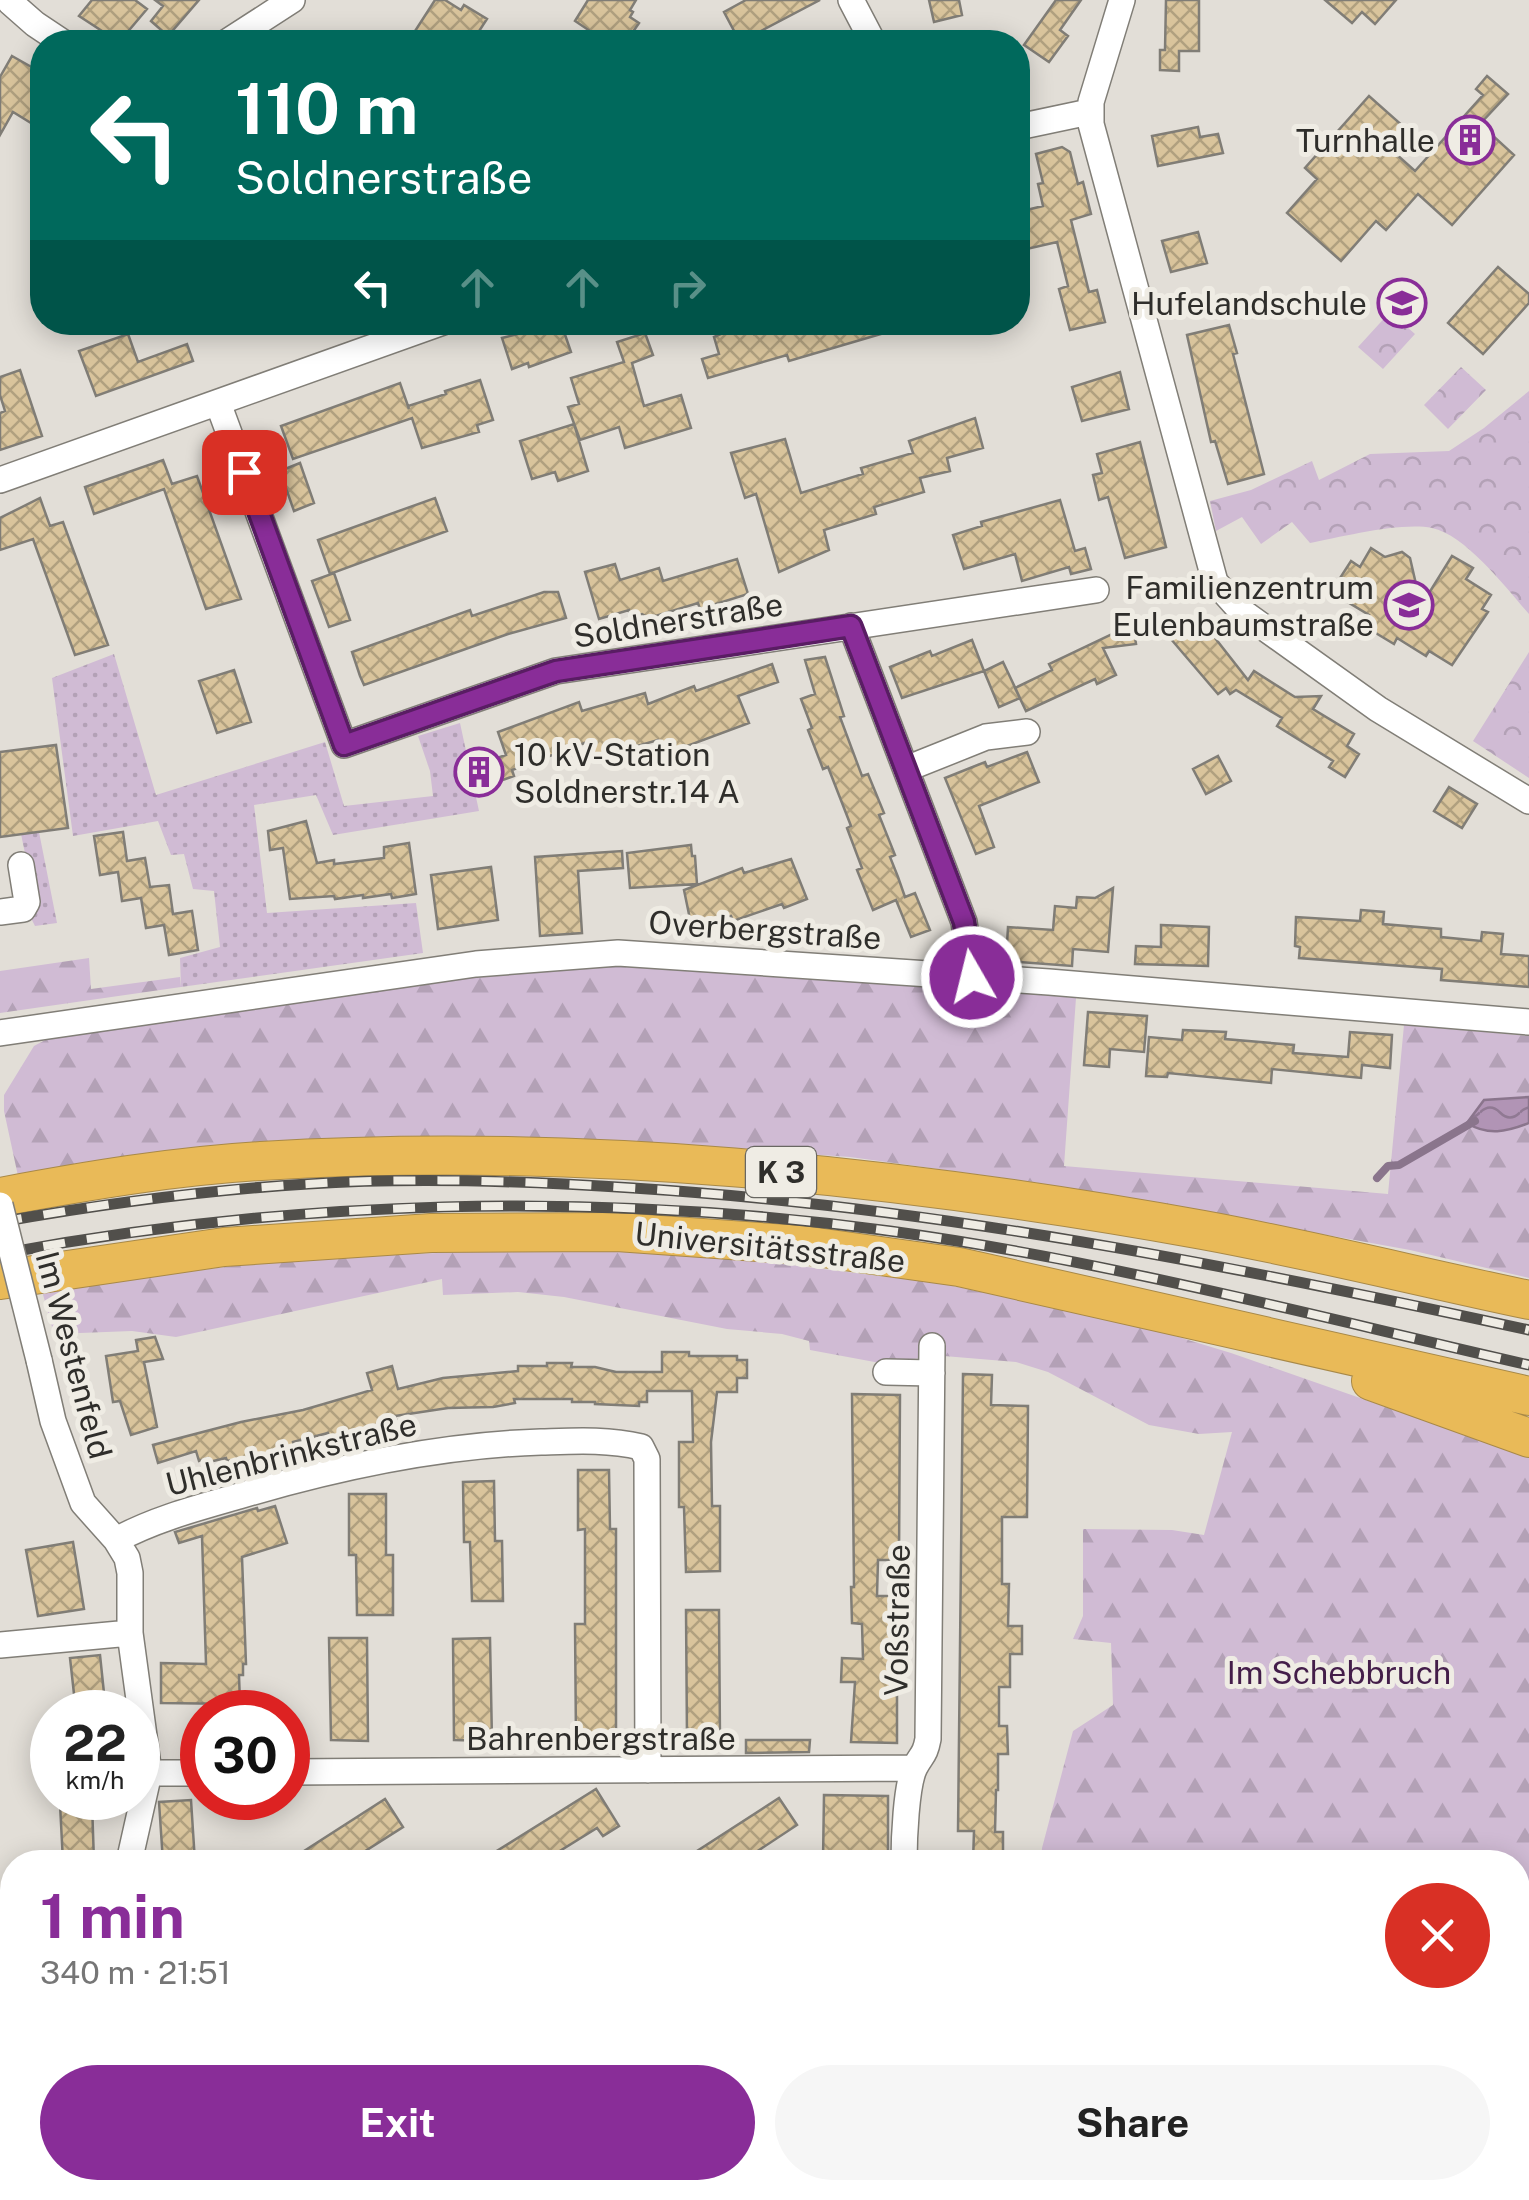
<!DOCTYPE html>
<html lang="en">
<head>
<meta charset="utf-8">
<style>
	body { margin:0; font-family:"Public Sans",sans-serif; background:#f6f6f6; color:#222; height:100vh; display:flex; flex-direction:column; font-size:38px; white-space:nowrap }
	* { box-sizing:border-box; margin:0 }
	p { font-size:32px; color:#767676 }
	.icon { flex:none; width:55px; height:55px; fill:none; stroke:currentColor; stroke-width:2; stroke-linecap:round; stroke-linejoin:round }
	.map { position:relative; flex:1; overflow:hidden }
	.drawer { position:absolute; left:0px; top:1850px; width:1530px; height:350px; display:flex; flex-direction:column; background:#fff; border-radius:40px 40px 0 0; box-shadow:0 5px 25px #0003 }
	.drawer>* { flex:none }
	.hud { position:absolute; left:30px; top:30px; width:1000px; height:305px; border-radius:40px; box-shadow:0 5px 25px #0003; background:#00695c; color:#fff; overflow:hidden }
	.speed { position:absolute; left:30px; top:1690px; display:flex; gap:20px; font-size:50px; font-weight:700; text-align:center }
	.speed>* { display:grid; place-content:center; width:130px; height:130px; border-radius:50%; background:#fff; box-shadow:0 5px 25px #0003; line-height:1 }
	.speed small { font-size:25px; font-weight:400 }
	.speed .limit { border:15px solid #d22; background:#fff; color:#111 }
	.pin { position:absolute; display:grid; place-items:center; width:85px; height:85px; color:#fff; margin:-42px; border-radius:20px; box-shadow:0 5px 15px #0006 }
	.me { position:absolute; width:110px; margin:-55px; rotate:352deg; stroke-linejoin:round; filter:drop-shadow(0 0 8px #0008) }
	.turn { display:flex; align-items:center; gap:35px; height:210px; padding:0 40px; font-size:45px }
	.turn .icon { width:130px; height:130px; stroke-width:2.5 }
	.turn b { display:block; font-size:70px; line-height:85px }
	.lanes { display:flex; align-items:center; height:95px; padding:0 40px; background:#0003; justify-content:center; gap:50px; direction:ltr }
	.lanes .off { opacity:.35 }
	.round { display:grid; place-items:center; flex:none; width:105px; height:105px; border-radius:52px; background:#f6f6f6 }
	.summary { display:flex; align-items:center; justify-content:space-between; height:170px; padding:0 40px }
	h1 { font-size:60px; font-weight:700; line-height:75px; color:#892d98 }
	.primary-button { display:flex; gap:20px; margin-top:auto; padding:20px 40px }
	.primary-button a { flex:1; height:115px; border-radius:60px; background:#892d98; color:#fff; font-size:40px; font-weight:700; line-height:115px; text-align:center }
	.primary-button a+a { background:#f6f6f6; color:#222 }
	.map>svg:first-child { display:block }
</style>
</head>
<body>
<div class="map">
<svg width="1529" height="2200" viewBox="0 0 1529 2200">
	<defs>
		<pattern id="grass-dots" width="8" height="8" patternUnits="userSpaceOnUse" patternTransform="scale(2.5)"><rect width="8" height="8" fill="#d0bbd4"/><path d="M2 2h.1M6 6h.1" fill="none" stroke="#b3a1b6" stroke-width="1.8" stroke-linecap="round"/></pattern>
		<pattern id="forest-firs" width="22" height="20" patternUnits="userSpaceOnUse" patternTransform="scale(2.5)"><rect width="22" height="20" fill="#d0bbd4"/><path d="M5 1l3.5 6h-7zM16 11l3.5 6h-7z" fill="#b3a1b6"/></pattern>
		<pattern id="park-crowns" width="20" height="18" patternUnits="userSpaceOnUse" patternTransform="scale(2.5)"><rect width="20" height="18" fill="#d0bbd4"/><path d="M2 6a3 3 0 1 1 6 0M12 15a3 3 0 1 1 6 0" fill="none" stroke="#b3a1b6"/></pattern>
		<pattern id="water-waves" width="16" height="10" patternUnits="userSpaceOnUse" patternTransform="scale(2.5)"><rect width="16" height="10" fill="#b194b5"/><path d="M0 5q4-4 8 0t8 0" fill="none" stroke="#907993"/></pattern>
		<pattern id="building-cross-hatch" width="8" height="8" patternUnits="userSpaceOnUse" patternTransform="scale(2.5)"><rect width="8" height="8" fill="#d9c49c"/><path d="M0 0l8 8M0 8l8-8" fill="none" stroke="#b0a07f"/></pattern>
	</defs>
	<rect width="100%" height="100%" fill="#e2ded7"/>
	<path fill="url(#grass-dots)" d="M114 654 156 795 325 742 344 806 433 796 430 771 418 736 460 723 479 811 333 835 316 795 254 805 267 913 416 903 423 953 181 987 180 958 220 947 214 891 193 889 184 854 171 855 158 821 73 836 52 678Z
		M39 832 57 923 35 926 30 916 37 911 21 834Z
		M160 2188H309V2200H184L183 2195 161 2196Z
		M465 2188H665V2200H465Z"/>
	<path fill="url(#forest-firs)" d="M89 958 91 989 180 977 181 987 0 1013V971Z
		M647 965 799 973 1076 998 1064 1166 1388 1194 1404 1025 1529 1036V1278L1410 1250 1033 1182 850 1157 671 1145 481 1140 282 1141 18 1176 4 1111V1095L34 1046 47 1039 511 971Z
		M637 1246 944 1284 1152 1329 1231 1353 1529 1457V1994L1518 1997V1862H1041L1042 1848 1073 1731 1113 1705 1111 1643 1073 1639 1083 1616V1529L1172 1530 1204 1535 1232 1432 1199 1434 1149 1425 1048 1372 1016 1362 944 1356 945 1341H922L921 1358 880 1363 810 1350 809 1341 782 1334 727 1329 564 1297 518 1292 443 1295 442 1279 176 1337 132 1331 54 1334 42 1291 293 1258Z"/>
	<path fill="url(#park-crowns)" d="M1390 312 1415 334 1383 369 1358 347Z
		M1461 367 1486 390 1448 429 1424 405Z
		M1529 391V614C1507 589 1466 535 1432 528 1400 522 1342 537 1310 543L1292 522 1261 544 1242 517 1216 531 1210 501 1251 490 1312 461 1319 480 1370 454 1449 451 1484 428Z
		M1529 652V778L1473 741Z
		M837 2188H957L950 2200H861Z"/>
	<path fill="url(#water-waves)" stroke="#8a758c" stroke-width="2.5" d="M1529 1097V1123C1506 1132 1488 1136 1467 1123L1484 1100Z"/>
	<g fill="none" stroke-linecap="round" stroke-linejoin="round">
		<path stroke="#8a758c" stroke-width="8" d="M1377 1178 1388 1166 1399 1165 1475 1121"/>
	</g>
	<path fill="url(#building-cross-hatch)" stroke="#807d76" stroke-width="2.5" d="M92 0H135L147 9 119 42 79 16Z
		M155 0H199L168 36 151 21 163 6Z
		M435 0H445L461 10 464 5 487 19 472 42H408Z
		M588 0H636L630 10 633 12 630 17 639 23 626 42H587L593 33 575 21Z
		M746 0H820L740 42 724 12Z
		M929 0H959L962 15 934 22Z
		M1056 0H1081L1060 30 1068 36 1049 62 1024 45Z
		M1166 0H1199V51H1179V71L1160 70V50H1165Z
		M1325 0H1396L1375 24 1362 12 1352 23Z
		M12 56 42 73V102L31 123 13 112 0 135V77Z
		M1487 76 1508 94 1480 124 1514 155 1452 225 1418 194 1386 230 1376 221 1341 261 1287 213 1317 179 1305 168 1369 96 1404 127 1387 146 1415 171 1483 95 1476 89Z
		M1198 127 1200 137 1218 134 1223 153 1158 166 1152 136Z
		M1062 147 1070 152 1078 184 1083 182 1091 214 1071 220 1089 292 1097 290 1105 322 1070 330 1059 289 1068 286 1057 242 1018 251V212L1043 206 1038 184 1043 183 1036 154Z
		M1198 232 1207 263 1171 272 1162 241Z
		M1498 267 1529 294V303L1483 354 1448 323Z
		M747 322H751L754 334 795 322H900L901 328 789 361 787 355 708 378 702 359 719 354 714 337Z
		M561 323 571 352 529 367 528 363 512 369 502 338Z
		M1229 325 1237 353 1233 354 1264 474 1228 484 1215 441 1211 442 1187 335Z
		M645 333 653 355 632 363 644 406 681 395 691 428 625 448 619 427 580 440 568 407 579 404 571 378 624 362 617 342Z
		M128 334 138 362 187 344 193 361 96 396 79 351Z
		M20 370 42 436 0 450V413L5 411 0 395V377Z
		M1120 372 1129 409 1082 421 1072 387Z
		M480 380 493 420 477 425 479 432 422 448 412 418 293 459 281 426 400 383 409 409 408 406 446 394 445 391Z
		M975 418 983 448 947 458 950 471 920 478 924 492 874 507 876 514 824 530 829 550 779 572 756 494 745 498 731 453 785 439 801 493 863 474 861 468 913 453 909 441Z
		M574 424 588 471 558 481 555 472 532 479 520 441Z
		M1140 442 1166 547 1125 558 1108 497 1099 500 1093 475 1102 473 1097 454Z
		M163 460 172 484 197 476 241 599 206 609 164 489 94 514 85 487Z
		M300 463 314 503 294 511 280 471Z
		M40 498 50 526 63 522 108 645 75 655 33 539 0 550V518Z
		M435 498 447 531 330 574 318 540Z
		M1060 500 1075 551 1085 548 1091 569 1071 574 1069 567 1022 581 1015 554 964 569 953 535 982 526 981 522Z
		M1371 548 1385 557 1402 552 1410 558 1421 606 1452 556 1473 568 1466 579 1491 595 1482 609 1488 612 1452 665 1429 651 1426 656 1397 638 1394 644 1369 629 1373 624 1366 620 1369 615 1331 592 1351 561 1360 567Z
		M737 559 748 594 700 609 698 603 649 618 642 614 631 617 629 610 599 619 585 572 615 564 620 580 659 568 663 581Z
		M334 573 350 620 329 627 312 581Z
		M544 592H558L566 618 508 634 364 685 360 676 352 652 470 610 472 616Z
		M1197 615 1248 680 1254 671 1295 697 1321 696 1313 709 1354 734 1347 746 1359 754 1345 777 1329 767 1333 761 1277 726 1282 718 1236 690 1230 694 1226 688 1218 694 1170 638Z
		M1133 624 1136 644 1103 648 1116 675 1097 684 1095 679 1026 711 1015 688 1052 670 1049 664Z
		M972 640 984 671 902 698 890 667 930 651 932 656Z
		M825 657 844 716 840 717 862 776 868 774 884 813 879 815 895 855 890 857 898 877 905 897 915 893 930 930 911 937 896 900 873 910 857 870 862 868 847 828 851 826 828 767 823 769 808 730 812 728 801 699 815 694 805 660Z
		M1003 662 1020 698 999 707 984 671Z
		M772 664 778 682 738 696 749 723 663 755 658 740 595 758 590 741 512 770 514 776 489 785 482 763 506 755 498 732 579 702 582 711 645 693 648 704 694 686 696 691Z
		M234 670 251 722 217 733 199 681Z
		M56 745 68 828 0 837V752Z
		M1027 752 1039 782 979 806 994 847 976 854 945 778 985 762 987 767Z
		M1218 756 1231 781 1206 794 1193 769Z
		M1449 787 1477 804 1462 828 1434 811Z
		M306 821 317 863 334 860V864L384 858V847L409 843 416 894 392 898 391 894 363 898V895L335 899 334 896 290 899 283 848 270 850 268 831Z
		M123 832 127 861 145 858 150 887 169 885 173 914 192 911 198 950 169 955 164 925 146 928 141 898 122 901 118 872 100 875 94 836Z
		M691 845 692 856H695L697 884 630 888 627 853Z
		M622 851 623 868 578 871 582 933 540 936 535 857Z
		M791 859 807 899 784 908 782 904 733 921 731 916 691 924 684 890 742 868 744 873Z
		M491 867 498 920 438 929 431 875Z
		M1113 888 1108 952 1073 949 1072 966 1006 961 1008 927 1053 930 1055 906 1076 908 1077 897 1095 898Z
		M1361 910 1384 912 1383 924 1441 929V937L1481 941 1482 932 1503 934 1501 954 1529 956V987L1441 980 1442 969 1299 958 1300 947 1295 946 1296 917 1360 921Z
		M1161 925 1209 927 1208 966 1135 964 1136 946 1161 947Z
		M1088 1012 1147 1016 1144 1052 1110 1049 1109 1067 1084 1065Z
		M1183 1030 1226 1032 1225 1039 1294 1045 1293 1053 1348 1057 1350 1032 1392 1035 1390 1068 1362 1065 1361 1078 1272 1069 1271 1083 1168 1073 1167 1077 1146 1076 1149 1037 1182 1040Z
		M155 1337 163 1359 144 1362 157 1427 131 1435 120 1401 113 1402 106 1356 138 1351 136 1340Z
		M662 1352H689V1356H737V1360H747V1378H737V1392H717L711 1442 712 1506H720V1571L686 1572 684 1507H679V1442H693L692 1391H647V1402H639V1406L595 1404V1402H572V1399H514L515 1403 493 1407 448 1408 395 1416 398 1425 376 1431 375 1428 330 1438 328 1433 293 1442 294 1448 227 1461 226 1458 209 1462 208 1458 199 1461 196 1451 158 1463 153 1445 241 1422 303 1410 372 1390 367 1373 392 1366 398 1389 443 1378 518 1371V1366H547V1363H572L571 1367H595L616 1372H662Z
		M963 1374 992 1375 991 1405 1028 1406 1027 1517H1002V1584H1009L1008 1626H1022V1654H1010V1687H999V1726H1007L1008 1754H998V1790H996L995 1832H1003V1862H973L974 1831H958Z
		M852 1394 900 1395 899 1560H878L877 1596H897V1743L851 1742 855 1682H841L842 1658 863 1659 862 1624 852 1623 851 1587H854Z
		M578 1470H609L610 1529H616V1741H576L575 1624H585V1529L578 1530Z
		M494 1481 495 1541H502L503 1601H472L470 1542H464L463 1482Z
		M349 1494H386V1555H393V1615H357L356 1555H349Z
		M275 1506 287 1543 242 1557 246 1664H243V1675H239L240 1704 161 1703V1663L206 1664 202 1536 179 1543 175 1532 257 1508 258 1511Z
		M73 1542 84 1609 38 1616 26 1550Z
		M686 1610H719L720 1739 687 1740Z
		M329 1638H367L368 1741 331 1740Z
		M490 1638 492 1741 454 1740 453 1639Z
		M100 1655 106 1712H76L70 1658Z
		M746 1740H810L809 1752 746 1753Z
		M596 1789 619 1826 603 1836 597 1828 542 1862H479Z
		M824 1795 888 1796V1862L823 1861Z
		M779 1798 797 1825 741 1862H680Z
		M385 1799 403 1827 348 1862H287Z
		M191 1800 195 1862H163L159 1802Z
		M92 1803 94 1862H63L60 1804Z"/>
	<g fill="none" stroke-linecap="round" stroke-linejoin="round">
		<g stroke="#817e77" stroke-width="28">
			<path id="minor" d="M851 0 873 42
				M1122 0 1091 102V124L1215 582 1241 611 1378 709 1529 801
				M10 2 35 24 62 42
				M227 42 292 0
				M1018 127 1089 112
				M218 403 344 745 556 671 1096 590
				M0 480 443 322
				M851 626 964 922 972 977
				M906 769 986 737 1027 732
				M0 912 23 909 27 902 21 865
				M0 1033 476 964 618 953 1049 982 1529 1022
				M39 1360 53 1421 83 1503 116 1540 127 1558 130 1573V1633L149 1773 129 1862
				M886 1372 932 1373
				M116 1540C155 1519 197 1508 239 1496 337 1467 439 1445 541 1442 575 1441 607 1439 641 1447L647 1459 648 1770
				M0 1645 130 1633
				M288 1772 914 1768
				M149 1773H202
				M904 1862C904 1841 906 1784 915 1767 922 1754 925 1755 928 1739L932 1346
				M1518 2028 1529 2026
				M1518 2064 1529 2062
				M0 2171 12 2169
				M1007 2188 1013 2200"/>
		</g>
		<g stroke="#a88948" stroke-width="40">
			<path id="highway" d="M0 1197C86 1181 174 1166 261 1161 577 1142 892 1174 1203 1230 1312 1250 1420 1277 1529 1300
				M0 1280 224 1247 431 1233 617 1232 802 1245 959 1267 1529 1396
				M1371 1381 1529 1438"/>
		</g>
		<use href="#minor" stroke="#fff" stroke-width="25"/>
		<use href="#highway" stroke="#e9ba58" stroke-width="38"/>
		<g stroke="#514f4b" stroke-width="11">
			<path id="rail" d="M0 1222C102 1204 204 1190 308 1184 416 1177 526 1181 633 1188 936 1207 1233 1266 1529 1330
				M0 1254C293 1199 594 1191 890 1231 1105 1260 1318 1317 1529 1365"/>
		</g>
		<use href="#rail" stroke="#efece4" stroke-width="8" stroke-dasharray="22" stroke-linecap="butt"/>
		<g stroke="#817e77" stroke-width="28" stroke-linecap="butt">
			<path id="minor-bridge" d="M0 1205 39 1360"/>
		</g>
		<use href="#minor-bridge" stroke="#fff" stroke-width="25"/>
	</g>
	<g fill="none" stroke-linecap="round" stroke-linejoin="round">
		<g stroke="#591d63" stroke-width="25">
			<path id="route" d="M244 472 344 745 556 671 851 626 964 922 972 977"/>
		</g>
		<use href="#route" stroke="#892d98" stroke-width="18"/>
	</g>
	<defs>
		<g id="building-ring" transform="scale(2.5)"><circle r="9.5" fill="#efece4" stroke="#892d98" stroke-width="1.5"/><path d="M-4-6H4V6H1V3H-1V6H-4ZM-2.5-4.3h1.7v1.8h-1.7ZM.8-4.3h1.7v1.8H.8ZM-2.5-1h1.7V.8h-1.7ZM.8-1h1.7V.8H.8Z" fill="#892d98"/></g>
		<g id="school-ring" transform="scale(2.5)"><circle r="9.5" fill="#efece4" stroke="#892d98" stroke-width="1.5"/><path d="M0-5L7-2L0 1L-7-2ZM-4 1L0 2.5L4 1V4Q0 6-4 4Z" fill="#892d98"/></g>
	</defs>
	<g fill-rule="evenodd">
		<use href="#building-ring" x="1470" y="140"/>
		<use href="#school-ring" x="1402" y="303"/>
		<use href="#school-ring" x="1409" y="605"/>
		<use href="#building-ring" x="479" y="772"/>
	</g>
	<g text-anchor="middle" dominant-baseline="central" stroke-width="10" stroke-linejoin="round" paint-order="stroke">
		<rect fill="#efece4" stroke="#696762" stroke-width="2.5" x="746" y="1147" width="70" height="50" rx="8"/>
		<g font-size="30" font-weight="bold" fill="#2f2e2b">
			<text x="781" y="1172">K 3</text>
		</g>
		<g font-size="32" fill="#2f2e2b" stroke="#efece4" text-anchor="end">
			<text x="1435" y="140">Turnhalle</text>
			<text x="1367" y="303">Hufelandschule</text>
			<text x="1374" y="587">Familienzentrum<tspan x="1374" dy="37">Eulenbaumstraße</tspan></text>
			<text x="514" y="754" text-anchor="start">10 kV-Station<tspan x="514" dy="37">Soldnerstr.14 A</tspan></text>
		</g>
		<g font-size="32" fill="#2f2e2b" stroke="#efece4">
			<text transform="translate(678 620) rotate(-9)">Soldnerstraße</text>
			<text transform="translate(765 930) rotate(4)">Overbergstraße</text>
			<text transform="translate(770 1247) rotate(6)">Universitätsstraße</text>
			<text transform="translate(74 1355) rotate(75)">Im Westenfeld</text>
			<text transform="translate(291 1454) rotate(-14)">Uhlenbrinkstraße</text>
			<text transform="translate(897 1620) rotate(-89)">Voßstraße</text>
			<text x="601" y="1738">Bahrenbergstraße</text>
		</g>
		<g font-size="32" fill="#431d49" stroke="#efece4">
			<text x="1339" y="1672">Im Schebbruch</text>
		</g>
	</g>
</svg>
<div class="speed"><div>22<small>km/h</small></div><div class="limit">30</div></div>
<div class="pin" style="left:244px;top:472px;background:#d93025"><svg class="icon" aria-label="arrive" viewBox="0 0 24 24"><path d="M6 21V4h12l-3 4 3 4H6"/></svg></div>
<svg class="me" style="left:972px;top:977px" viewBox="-20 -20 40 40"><circle r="17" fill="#892d98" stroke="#fff" stroke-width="3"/><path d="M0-11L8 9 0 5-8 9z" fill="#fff"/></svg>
<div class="hud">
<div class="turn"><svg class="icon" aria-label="left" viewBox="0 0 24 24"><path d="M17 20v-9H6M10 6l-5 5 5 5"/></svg><div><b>110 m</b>Soldnerstraße</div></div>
<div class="lanes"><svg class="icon" aria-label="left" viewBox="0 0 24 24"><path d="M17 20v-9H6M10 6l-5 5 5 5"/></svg><svg class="icon off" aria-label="ahead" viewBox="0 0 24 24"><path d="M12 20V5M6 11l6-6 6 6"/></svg><svg class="icon off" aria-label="ahead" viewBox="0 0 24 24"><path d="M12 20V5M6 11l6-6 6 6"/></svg><svg class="icon off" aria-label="right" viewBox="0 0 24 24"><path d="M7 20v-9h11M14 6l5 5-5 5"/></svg></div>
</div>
<section class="drawer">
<div class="summary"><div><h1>1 min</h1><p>340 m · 21:51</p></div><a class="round" style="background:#d93025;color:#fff"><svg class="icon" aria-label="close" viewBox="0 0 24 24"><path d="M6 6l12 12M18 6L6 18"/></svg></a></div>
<div class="primary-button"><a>Exit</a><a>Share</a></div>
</section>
</div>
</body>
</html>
